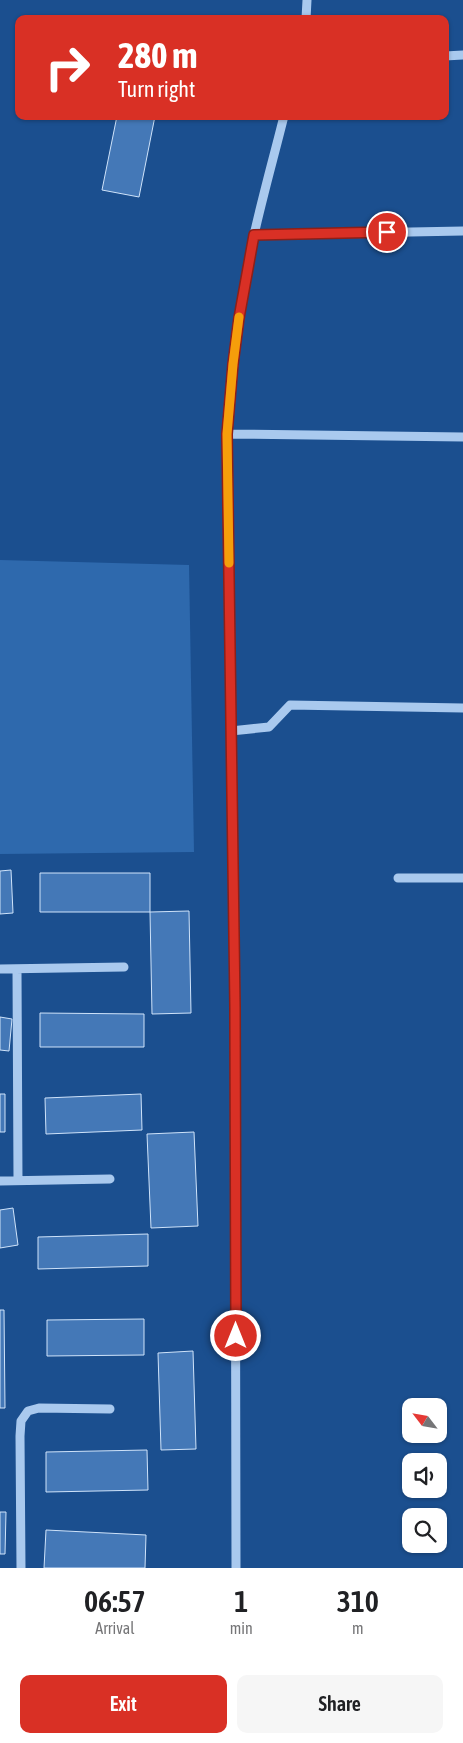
<!DOCTYPE html>
<html lang="en">
<head>
<meta charset="utf-8">
<style>
	body { margin:0; font-family:"Asap Condensed",sans-serif; background:#f6f6f6; color:#202124; height:100vh; display:flex; flex-direction:column; font-size:19px; white-space:nowrap }
	* { box-sizing:border-box; margin:0 }
	p { font-size:16px; color:#757577 }
	.icon { flex:none; width:28px; height:28px; fill:none; stroke:currentColor; stroke-width:2; stroke-linecap:round; stroke-linejoin:round }
	.map { position:relative; height:1568px; overflow:hidden }
	.drawer { display:flex; flex-direction:column; background:#fff; flex:1 }
	.drawer>* { flex:none }
	.hud { position:absolute; left:15px; top:15px; width:434px; height:105px; border-radius:10px; box-shadow:0 1px 4px #0004; background:#d93025; color:#fff; overflow:hidden }
	.needle { width:32px; rotate:301deg }
	.buttons { position:absolute; left:402px; top:1398px; display:grid; gap:10px }
	.buttons a { display:grid; place-items:center; width:45px; height:45px; border-radius:10px; background:#fff; box-shadow:0 1px 4px #0004; font-size:25px }
	.pin { position:absolute; display:grid; place-items:center; width:42px; height:42px; color:#fff; margin:-21px; border:2px solid #fff; border-radius:50%; box-shadow:0 1px 5px #0007 }
	.me { position:absolute; width:55px; margin:-28px; rotate:0deg; stroke-linejoin:round; filter:drop-shadow(0 0 4px #0008) }
	.turn { display:flex; align-items:center; gap:18px; height:105px; padding:0 20px; font-size:22px }
	.turn .icon { width:65px; height:65px; stroke-width:2.5 }
	.turn b { display:block; font-size:35px; line-height:42px }
	.eta { display:flex; justify-content:space-evenly; align-items:center; height:85px; text-align:center }
	.eta b { font-size:30px; font-weight:600; line-height:35px }
	.primary-button { display:flex; gap:10px; margin-top:auto; padding:10px 20px }
	.primary-button a { flex:1; height:58px; border-radius:10px; background:#d93025; color:#fff; font-size:20px; font-weight:600; line-height:58px; text-align:center }
	.primary-button a+a { background:#f6f6f6; color:#202124 }
	.map>svg:first-child { display:block }
</style>
</head>
<body>
<div class="map">
<svg width="463" height="1568" viewBox="0 0 463 1568">
	<rect width="100%" height="100%" fill="#1b4f8f"/>
	<path fill="#2e69ad" d="M0 560 189 565 194 852 0 854Z"/>
	<path fill="#4478b7" stroke="#cfe3fa" d="M117 116H155L139 197 102 190Z
		M11 870 13 913 0 914V871Z
		M40 873H150V912H40Z
		M189 911 191 1013 152 1014 150 912Z
		M40 1013 144 1014V1047H40Z
		M0 1017 12 1019 9 1051 0 1050Z
		M0 1094H5V1132H0Z
		M141 1094 142 1130 46 1134 45 1098Z
		M194 1132 198 1226 151 1228 147 1134Z
		M13 1208 18 1245 0 1248V1210Z
		M148 1234V1266L38 1269V1237Z
		M0 1310H4L5 1408H0Z
		M144 1319V1355L47 1356V1320Z
		M193 1351 196 1449 161 1450 158 1353Z
		M147 1450 148 1490 46 1492V1452Z
		M0 1512H6L5 1554H0Z
		M46 1530 146 1535 145 1568H44Z"/>
	<g fill="none" stroke-linecap="round" stroke-linejoin="round">
		<path stroke="#a9c9ee" stroke-width="9" d="M306 19 307 0
			M445 56 463 55
			M254 235 463 231
			M227 434 463 437
			M231 731 269 727 290 705 463 708
			M398 878H463
			M0 969 124 967
			M17 970 18 1180
			M0 1181 110 1179
			M21 1568 20 1436 21 1421 28 1411 39 1408 110 1409
			M236 1568 235 1007 227 434C233 367 240 300 254 235 263 195 274 156 284 116"/>
	</g>
	<g fill="none" stroke-linecap="round" stroke-linejoin="round">
		<g stroke="#8d1f18" stroke-width="12">
			<path id="route" d="M236 1336 235 1007 227 434 233 364 239 318 254 235 387 232"/>
		</g>
		<use href="#route" stroke="#d93025" stroke-width="9"/>
		<path stroke="#f59e0b" stroke-width="9" d="M229 563 227 434 233 364 239 317"/>
	</g>
</svg>
<div class="buttons">
<a><svg class="needle" viewBox="-14 -14 28 28"><path d="M0-13l5 13h-10z" fill="#e53935"/><path d="M0 13l5-13h-10z" fill="#757577"/></svg></a>
<a><svg class="icon" aria-label="sound" viewBox="0 0 24 24"><path d="M4 9h4l5-4v14l-5-4H4zM17 9q2 3 0 6"/></svg></a>
<a><svg class="icon" aria-label="search" viewBox="0 0 24 24"><circle cx="10" cy="10" r="6"/><path d="M15 15l6 6"/></svg></a>
</div>
<div class="pin" style="left:387px;top:232px;background:#d93025"><svg class="icon" aria-label="arrive" viewBox="0 0 24 24"><path d="M6 21V4h12l-3 4 3 4H6"/></svg></div>
<svg class="me" style="left:236px;top:1336px" viewBox="-20 -20 40 40"><circle r="17" fill="#d93025" stroke="#fff" stroke-width="3"/><path d="M0-11L8 9 0 5-8 9z" fill="#fff"/></svg>
<div class="hud">
<div class="turn"><svg class="icon" aria-label="right" viewBox="0 0 24 24"><path d="M7 20v-9h11M14 6l5 5-5 5"/></svg><div><b>280 m</b>Turn right</div></div>
</div>
</div>
<section class="drawer">
<div class="eta">
<div><b>06:57</b><p>Arrival</p></div>
<div><b>1</b><p>min</p></div>
<div><b>310</b><p>m</p></div>
</div>
<div class="primary-button"><a>Exit</a><a>Share</a></div>
</section>
</body>
</html>
